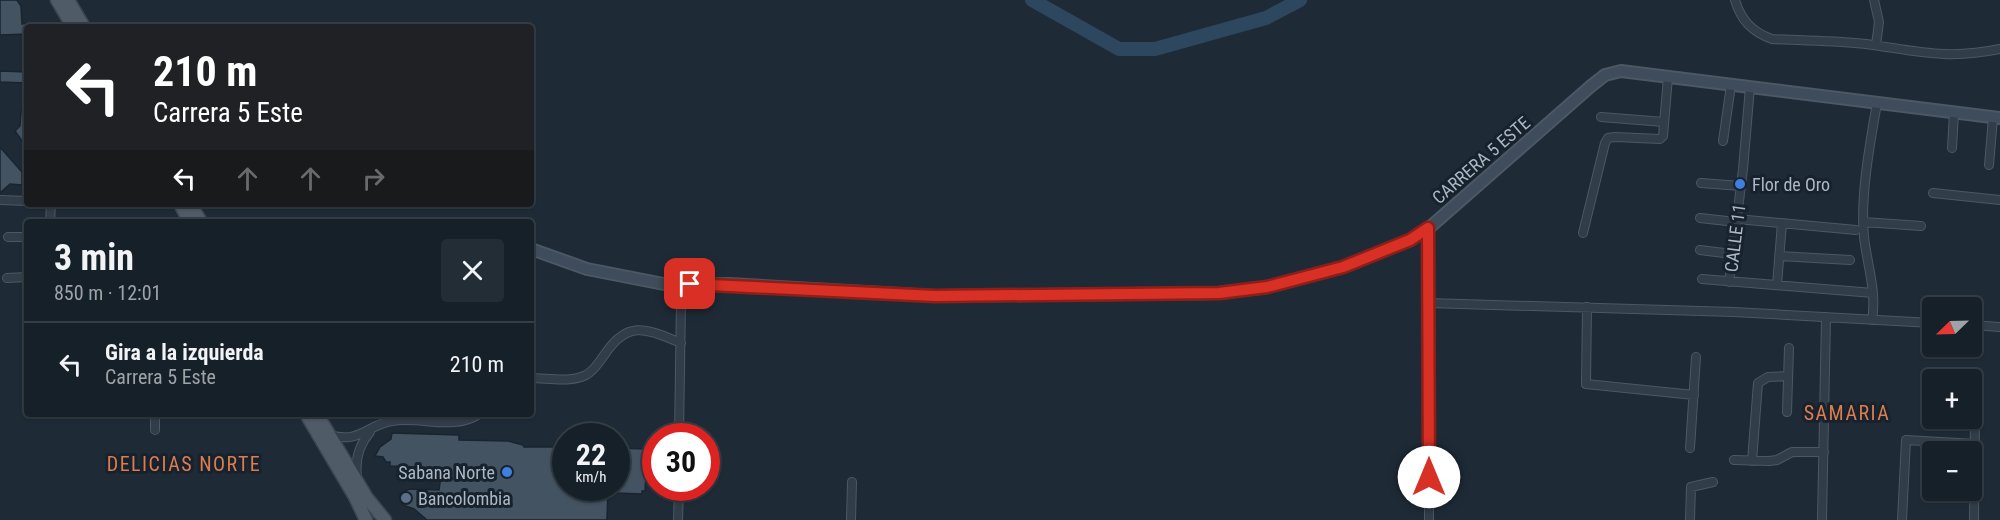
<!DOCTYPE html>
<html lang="es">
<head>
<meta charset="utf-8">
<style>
	body { margin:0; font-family:"Roboto Condensed",sans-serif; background:#232d35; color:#f1f3f6; height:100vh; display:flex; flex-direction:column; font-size:22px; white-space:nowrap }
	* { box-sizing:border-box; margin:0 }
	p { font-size:20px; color:#9ea3a8 }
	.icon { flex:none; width:33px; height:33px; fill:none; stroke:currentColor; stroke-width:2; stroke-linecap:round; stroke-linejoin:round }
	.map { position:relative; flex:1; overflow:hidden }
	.side { position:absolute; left:24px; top:219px; width:510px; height:198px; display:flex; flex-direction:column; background:#162029; border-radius:6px; box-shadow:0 2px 4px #0004,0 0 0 2px #353e46 }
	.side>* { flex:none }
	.hud { position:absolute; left:24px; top:24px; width:510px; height:183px; border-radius:6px; box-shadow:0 2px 4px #0004,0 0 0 2px #353e46; background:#202124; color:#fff; overflow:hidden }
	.needle { width:39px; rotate:247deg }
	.fabs { position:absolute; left:1922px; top:297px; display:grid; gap:12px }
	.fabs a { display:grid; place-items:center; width:60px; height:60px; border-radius:6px; background:#162029; box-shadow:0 2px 4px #0004,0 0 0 2px #353e46; font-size:30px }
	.speed { position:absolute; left:552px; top:423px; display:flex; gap:12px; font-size:30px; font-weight:700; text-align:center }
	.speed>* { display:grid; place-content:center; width:78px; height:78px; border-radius:50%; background:#162029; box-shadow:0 2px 4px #0004,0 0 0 2px #353e46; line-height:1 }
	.speed small { font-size:15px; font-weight:400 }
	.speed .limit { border:9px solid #d22; background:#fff; color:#111 }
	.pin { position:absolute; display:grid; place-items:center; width:51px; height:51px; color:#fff; margin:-26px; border-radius:12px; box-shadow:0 3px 9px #0006 }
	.me { position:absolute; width:66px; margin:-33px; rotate:0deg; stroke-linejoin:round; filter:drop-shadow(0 0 4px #0008) }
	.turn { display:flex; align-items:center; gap:21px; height:126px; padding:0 30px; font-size:27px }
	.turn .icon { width:78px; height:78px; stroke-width:2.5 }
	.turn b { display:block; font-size:42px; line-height:51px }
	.lanes { display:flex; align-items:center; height:57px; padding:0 30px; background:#0003; justify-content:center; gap:30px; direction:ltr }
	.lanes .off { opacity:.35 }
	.round { display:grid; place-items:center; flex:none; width:63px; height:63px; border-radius:6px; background:#232d35 }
	.summary { display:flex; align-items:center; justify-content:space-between; height:102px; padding:0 30px }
	h1 { font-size:36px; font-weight:700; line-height:45px }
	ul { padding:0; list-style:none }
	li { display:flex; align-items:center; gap:18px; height:84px; padding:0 30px; border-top:2px solid #353e46 }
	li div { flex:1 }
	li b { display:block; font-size:22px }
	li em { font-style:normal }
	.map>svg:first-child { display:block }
</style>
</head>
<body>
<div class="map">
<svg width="2000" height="520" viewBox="0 0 2000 520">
	<rect width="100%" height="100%" fill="#1e2b37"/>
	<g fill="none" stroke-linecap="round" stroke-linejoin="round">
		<path stroke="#2d485e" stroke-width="14" d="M1032 0 1119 49H1155L1266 18 1300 0"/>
	</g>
	<path fill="#435362" stroke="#19242e" stroke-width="1.5" d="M0 0H17L21 6 22 24 27 23V34L0 35Z
		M0 71 27 72V83L0 82Z
		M27 106V148L15 131 20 126 21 112Z
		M0 147 22 172V185L10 184 0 193Z
		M392 433 459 435V440L508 441 523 445 524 447H566V488H608L607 520H427L414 509 403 505 400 494 409 489 439 490 442 468 390 466V462H386L383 457 375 456 380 447 391 439Z
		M616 448 647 449V461L656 460V478L646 477 645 491H642V494L616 493Z"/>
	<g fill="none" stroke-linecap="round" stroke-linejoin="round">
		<g stroke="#4c5863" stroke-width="10">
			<path id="street" d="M1735 0C1741 20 1752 32 1772 39 1803 41 1835 40 1866 44 1917 51 1947 60 2000 49
				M1874 0 1879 22 1876 45
				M1601 117 1664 122
				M1723 141 1731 85
				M1952 148 1954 113
				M1989 165 1993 118
				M1701 183 1741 186
				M1933 193 2000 200
				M0 200 27 201
				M164 204H180
				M1700 218 1736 222
				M1737 219 1856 230
				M50 222 51 204
				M1864 222 1921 226
				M1429 228V520
				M1583 233 1605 143 1608 138 1615 137 1660 139 1663 136 1668 77
				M8 237H27
				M1700 250 1732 254
				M1779 256 1850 260
				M7 278 27 277
				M1702 279 1873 293
				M1729 282 1743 169 1750 87
				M669 285 681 300
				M1777 285 1782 223
				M1428 303 1734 312 1932 323
				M1587 307 1586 384 1694 395
				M1872 320C1877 292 1867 264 1864 237 1860 197 1870 143 1877 103
				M1971 325 2000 327
				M531 378C548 378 570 383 586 375 595 370 599 362 605 354 628 319 647 329 681 343
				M1787 412 1789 348
				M155 414V430
				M330 435C359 444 367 425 392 421 420 416 454 431 479 414
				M679 436 681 300 690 284
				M1690 448 1696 357
				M1734 460 1769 461 1777 460 1792 452H1824
				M1752 461 1758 383 1768 377 1788 376
				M357 476C355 460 359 445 370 432
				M678 520 679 488
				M851 520 852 482
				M1690 520 1691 487 1713 482
				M1822 520 1826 317
				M1902 520 1906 440 1975 444
				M1974 520 1975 415"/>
		</g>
		<g stroke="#4c5863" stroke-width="14">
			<path id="secondary" d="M531 249 587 269 669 285 729 284 935 296 1219 293 1267 287 1343 267 1410 240 1429 228 1591 86 1605 75 1621 71 2000 118"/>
		</g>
		<g stroke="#3b4651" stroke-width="15">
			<path id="primary" d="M57 0 73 27
				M68 0 84 27
				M180 204 190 222
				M190 204 201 222
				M306 414 355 497 366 520
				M317 414 367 498 385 520"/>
		</g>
		<use href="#street" stroke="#313d48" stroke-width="8"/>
		<use href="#secondary" stroke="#3f4c5b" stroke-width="10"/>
		<use href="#primary" stroke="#4f5c68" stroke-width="12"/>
	</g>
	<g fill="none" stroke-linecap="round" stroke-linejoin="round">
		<g stroke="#8d1f18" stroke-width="15">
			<path id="route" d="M690 284 935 296 1219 293 1267 287 1343 267 1410 240 1428 228 1429 477"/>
		</g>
		<use href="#route" stroke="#d93025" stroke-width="10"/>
	</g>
	<g fill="#3f7fe0" stroke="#17222c" stroke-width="2">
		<circle cx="1740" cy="184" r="6"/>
		<circle cx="507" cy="472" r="6"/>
	</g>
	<circle fill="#5c6f8a" stroke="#17222c" stroke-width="2" cx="406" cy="498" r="6"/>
	<g text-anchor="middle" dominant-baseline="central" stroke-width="6" stroke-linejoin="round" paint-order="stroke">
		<g font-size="18" fill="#abb8c5" stroke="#17222c">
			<text transform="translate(1481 160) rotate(-41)">CARRERA 5 ESTE</text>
			<text transform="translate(1735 238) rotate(-83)">CALLE 11</text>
		</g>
		<g font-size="18" fill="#abb8c5" stroke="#17222c" text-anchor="start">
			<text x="1752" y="184">Flor de Oro</text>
			<text x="495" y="472" text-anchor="end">Sabana Norte</text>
			<text x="418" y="498">Bancolombia</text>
		</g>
		<g font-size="20" letter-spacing="1.5" fill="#db7d50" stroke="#17222c">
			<text x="1847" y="413">SAMARIA</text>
			<text x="184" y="464">DELICIAS NORTE</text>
		</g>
	</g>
</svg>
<div class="fabs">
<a><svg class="needle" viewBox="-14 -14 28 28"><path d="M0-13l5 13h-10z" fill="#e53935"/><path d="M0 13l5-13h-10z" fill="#9ea3a8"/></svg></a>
<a>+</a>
<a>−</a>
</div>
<div class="speed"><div>22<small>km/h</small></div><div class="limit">30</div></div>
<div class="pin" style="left:690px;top:284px;background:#d93025"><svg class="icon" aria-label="arrive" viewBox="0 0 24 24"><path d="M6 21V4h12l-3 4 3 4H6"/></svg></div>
<svg class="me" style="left:1429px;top:477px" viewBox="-20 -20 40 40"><circle r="19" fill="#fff"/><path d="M0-13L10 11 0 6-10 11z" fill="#d93025"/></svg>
<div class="hud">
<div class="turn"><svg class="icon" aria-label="left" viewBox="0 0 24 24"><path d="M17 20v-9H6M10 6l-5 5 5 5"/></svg><div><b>210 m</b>Carrera 5 Este</div></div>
<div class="lanes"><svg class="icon" aria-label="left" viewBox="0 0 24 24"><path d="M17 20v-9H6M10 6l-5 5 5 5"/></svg><svg class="icon off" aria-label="ahead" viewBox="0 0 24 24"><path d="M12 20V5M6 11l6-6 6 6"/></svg><svg class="icon off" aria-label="ahead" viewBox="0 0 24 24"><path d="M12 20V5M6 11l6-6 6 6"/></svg><svg class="icon off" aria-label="right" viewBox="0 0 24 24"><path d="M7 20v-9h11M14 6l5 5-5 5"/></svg></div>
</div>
<section class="side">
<div class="summary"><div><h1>3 min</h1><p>850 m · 12:01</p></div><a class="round"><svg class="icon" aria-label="close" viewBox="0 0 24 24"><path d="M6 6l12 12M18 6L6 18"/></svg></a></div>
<ul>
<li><svg class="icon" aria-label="left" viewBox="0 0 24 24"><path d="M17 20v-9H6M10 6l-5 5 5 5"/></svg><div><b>Gira a la izquierda</b><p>Carrera 5 Este</p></div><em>210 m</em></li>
</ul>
</section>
</div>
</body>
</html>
